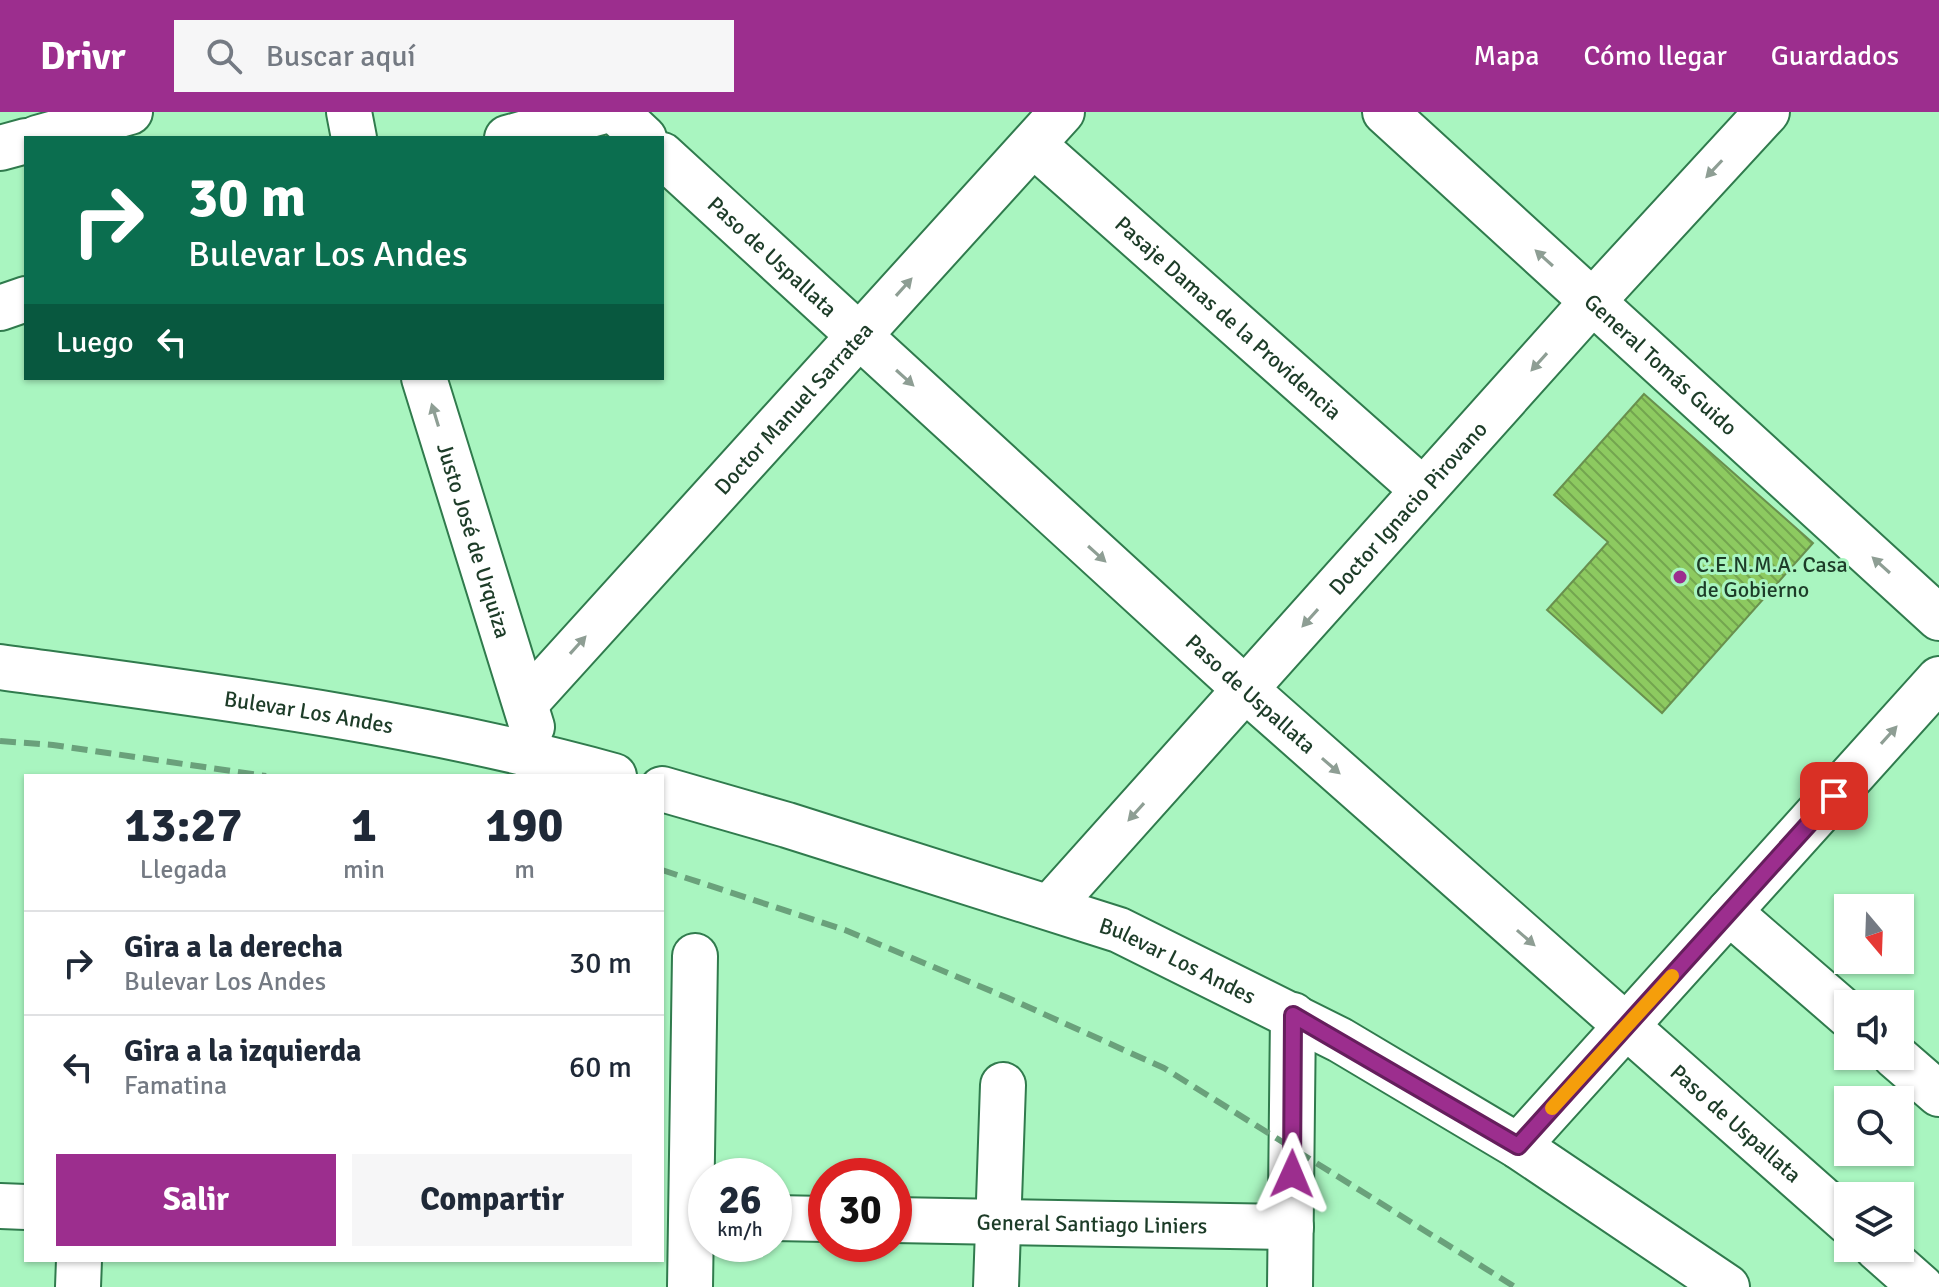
<!DOCTYPE html>
<html lang="es">
<head>
<meta charset="utf-8">
<style>
	body { margin:0; font-family:Signika,sans-serif; background:#f6f6f7; color:#1f2937; height:100vh; display:flex; flex-direction:column; font-size:30px; white-space:nowrap }
	* { box-sizing:border-box; margin:0 }
	p { font-size:26px; color:#747a83 }
	.icon { flex:none; width:44px; height:44px; fill:none; stroke:currentColor; stroke-width:2; stroke-linecap:round; stroke-linejoin:round }
	.map { position:relative; flex:1; overflow:hidden }
	.details { position:absolute; left:24px; top:662px; width:640px; height:488px; display:flex; flex-direction:column; background:#fff; border-radius:0px; box-shadow:0 2px 6px #0004 }
	.details>* { flex:none }
	.banner { position:absolute; left:24px; top:24px; width:640px; height:244px; border-radius:0px; box-shadow:0 2px 6px #0004; background:#0b6e4f; color:#fff; overflow:hidden }
	.needle { width:52px; rotate:161deg }
	.controls { position:absolute; left:1834px; top:782px; display:grid; gap:16px }
	.controls a { display:grid; place-items:center; width:80px; height:80px; border-radius:0px; background:#fff; box-shadow:0 2px 6px #0004; font-size:40px }
	.speed { position:absolute; left:688px; top:1046px; display:flex; gap:16px; font-size:40px; font-weight:700; text-align:center }
	.speed>* { display:grid; place-content:center; width:104px; height:104px; border-radius:50%; background:#fff; box-shadow:0 2px 6px #0004; line-height:1 }
	.speed small { font-size:20px; font-weight:400 }
	.speed .limit { border:12px solid #d22; background:#fff; color:#111 }
	.pin { position:absolute; display:grid; place-items:center; width:68px; height:68px; color:#fff; margin:-34px; border-radius:16px; box-shadow:0 4px 12px #0006 }
	.me { position:absolute; width:88px; margin:-44px; rotate:1deg; stroke-linejoin:round; filter:drop-shadow(0 0 6px #0008) }
	.turn { display:flex; align-items:center; gap:28px; height:168px; padding:0 32px; font-size:36px }
	.turn .icon { width:104px; height:104px; stroke-width:2.5 }
	.turn b { display:block; font-size:56px; line-height:68px }
	.then { display:flex; align-items:center; height:76px; padding:0 32px; background:#0003; gap:16px; font-size:30px }
	.eta { display:flex; justify-content:space-evenly; align-items:center; height:136px; text-align:center }
	.eta b { font-size:48px; font-weight:800; line-height:56px }
	.primary-button { display:flex; gap:16px; margin-top:auto; padding:16px 32px }
	.primary-button a { flex:1; height:92px; border-radius:0px; background:#9c2e8e; color:#fff; font-size:32px; font-weight:800; line-height:92px; text-align:center }
	.primary-button a+a { background:#f6f6f7; color:#1f2937 }
	ul { padding:0; list-style:none }
	li { display:flex; align-items:center; gap:24px; height:104px; padding:0 32px; border-top:2px solid #e0e1e3 }
	li div { flex:1 }
	li b { display:block; font-size:30px }
	li em { font-style:normal }
	header { display:flex; align-items:center; gap:48px; box-sizing:border-box; height:112px; padding:0 40px; background:#9c2e8e; color:#fff }
	header strong { font-size:38px }
	nav { display:flex; gap:44px; margin-inline-start:auto; font-size:28px }
	.search { width:560px; height:72px; background:#f6f6f7; display:flex; align-items:center; gap:20px; box-sizing:border-box; padding:0 28px; border-radius:0px; color:#747a83; font-size:30px }
	.map>svg:first-child { display:block }
</style>
</head>
<body>
<header>
<strong>Drivr</strong>
<div class="search"><svg class="icon" aria-label="search" viewBox="0 0 24 24"><circle cx="10" cy="10" r="6"/><path d="M15 15l6 6"/></svg>Buscar aquí</div>
<nav><a>Mapa</a><a>Cómo llegar</a><a>Guardados</a></nav>
</header>
<div class="map">
<svg width="1939" height="1175" viewBox="0 0 1939 1175">
	<defs>
		<pattern id="building-back-hatch" width="6" height="6" patternUnits="userSpaceOnUse" patternTransform="scale(2)"><rect width="6" height="6" fill="#8dca60"/><path d="M-1 5l2 2M0 0l6 6M5-1l2 2" fill="none" stroke="#73a54f"/></pattern>
	</defs>
	<rect width="100%" height="100%" fill="#a9f5c0"/>
	<path fill="url(#building-back-hatch)" stroke="#69904e" stroke-width="2" d="M1644 282 1813 431 1662 601 1547 498 1608 430 1554 383Z"/>
	<g fill="none" stroke-linecap="round" stroke-linejoin="round">
		<g stroke="#307b4d" stroke-width="48">
			<g id="minor">
				<path d="M349 0 354 26"/>
				<path d="M616 0 644 26"/>
				<path id="s1" d="M1385 0 1939 506"/>
				<path d="M37 26 130 0"/>
				<path d="M507 26 601 0"/>
				<path id="s2" d="M1034 33 1423 378"/>
				<path d="M0 36 26 29"/>
				<path id="s3" d="M662 43 1246 578 1848 1110"/>
				<path d="M0 196 26 187"/>
				<path id="s4" d="M424 266 532 615"/>
				<path id="s5" d="M526 591 1062 0"/>
				<path id="s6" d="M1050 795 1592 190 1767 0"/>
				<path d="M1729 800 1848 903"/>
				<path d="M1895 944 1939 982"/>
				<path d="M1518 1034 1939 567"/>
				<path d="M0 1094 26 1095"/>
				<path d="M774 1106 826 1107"/>
				<path id="s7" d="M894 1108 1291 1115"/>
				<path d="M1877 1136 1921 1175"/>
				<path d="M78 1175 79 1148"/>
				<path d="M690 1175 695 844"/>
				<path d="M996 1175 1003 973"/>
				<path d="M1290 1175 1293 903"/>
			</g>
		</g>
		<g stroke="#307b4d" stroke-width="48">
			<g id="major">
				<path id="s8" d="M0 555C206 583 413 608 614 664"/>
				<path id="s9" d="M662 677 787 713 1119 818 1340 928 1518 1034 1727 1175"/>
			</g>
		</g>
		<use href="#minor" stroke="#fff" stroke-width="44"/>
		<use href="#major" stroke="#fff" stroke-width="44"/>
		<path stroke="#6aa17b" stroke-width="6" stroke-dasharray="16 8" stroke-linecap="butt" d="M0 629 53 633 266 664
			M662 758 845 818 1008 886 1164 956 1515 1175"/>
	</g>
	<defs><path id="oneway-solid" d="M-6-.8H1V-3.2L6.5 0L1 3.2V.8H-6Z" transform="scale(2)"/></defs>
	<g fill="#8e9e94">
		<use href="#oneway-solid" transform="translate(1714 57) rotate(133)"/>
		<use href="#oneway-solid" transform="translate(1544 146) rotate(-138)"/>
		<use href="#oneway-solid" transform="translate(904 175) rotate(-48)"/>
		<use href="#oneway-solid" transform="translate(1539 250) rotate(132)"/>
		<use href="#oneway-solid" transform="translate(905 266) rotate(42)"/>
		<use href="#oneway-solid" transform="translate(435 303) rotate(-107)"/>
		<use href="#oneway-solid" transform="translate(1097 442) rotate(42)"/>
		<use href="#oneway-solid" transform="translate(1881 453) rotate(-138)"/>
		<use href="#oneway-solid" transform="translate(1310 506) rotate(132)"/>
		<use href="#oneway-solid" transform="translate(578 533) rotate(-48)"/>
		<use href="#oneway-solid" transform="translate(1889 623) rotate(-48)"/>
		<use href="#oneway-solid" transform="translate(1331 654) rotate(41)"/>
		<use href="#oneway-solid" transform="translate(1136 700) rotate(132)"/>
		<use href="#oneway-solid" transform="translate(1526 826) rotate(41)"/>
	</g>
	<g fill="none" stroke-linecap="round" stroke-linejoin="round">
		<g stroke="#651e5c" stroke-width="20">
			<path id="route" d="M1292 1062 1293 903 1518 1034 1834 684"/>
		</g>
		<use href="#route" stroke="#9c2e8e" stroke-width="14"/>
		<path stroke="#f59e0b" stroke-width="14" d="M1552 996 1672 864"/>
	</g>
	<circle fill="#9c2e8e" stroke="#a9f5c0" stroke-width="3" cx="1680" cy="465" r="8"/>
	<g text-anchor="middle" dominant-baseline="central" stroke-width="6" stroke-linejoin="round" paint-order="stroke">
		<g font-size="22" fill="#1d3c28" stroke="#a9f5c0">
			<text stroke="none"><textPath href="#s3" startOffset="150">Paso de Uspallata</textPath></text>
			<text stroke="none"><textPath href="#s2" startOffset="260">Pasaje Damas de la Providencia</textPath></text>
			<text stroke="none"><textPath href="#s1" startOffset="374">General Tomás Guido</textPath></text>
			<text stroke="none"><textPath href="#s5" startOffset="398">Doctor Manuel Sarratea</textPath></text>
			<text stroke="none"><textPath href="#s6" startOffset="536">Doctor Ignacio Pirovano</textPath></text>
			<text stroke="none"><textPath href="#s4" startOffset="170">Justo José de Urquiza</textPath></text>
			<text stroke="none"><textPath href="#s3" startOffset="798">Paso de Uspallata</textPath></text>
			<text stroke="none"><textPath href="#s8" startOffset="312">Bulevar Los Andes</textPath></text>
			<text stroke="none"><textPath href="#s9" startOffset="544">Bulevar Los Andes</textPath></text>
			<text stroke="none"><textPath href="#s3" startOffset="1446">Paso de Uspallata</textPath></text>
			<text stroke="none"><textPath href="#s7" startOffset="198">General Santiago Liniers</textPath></text>
		</g>
		<g font-size="22" fill="#1d3c28" stroke="#a9f5c0" text-anchor="start">
			<text x="1696" y="452">C.E.N.M.A. Casa<tspan x="1696" dy="25">de Gobierno</tspan></text>
		</g>
	</g>
</svg>
<div class="controls">
<a><svg class="needle" viewBox="-14 -14 28 28"><path d="M0-13l5 13h-10z" fill="#e53935"/><path d="M0 13l5-13h-10z" fill="#747a83"/></svg></a>
<a><svg class="icon" aria-label="sound" viewBox="0 0 24 24"><path d="M4 9h4l5-4v14l-5-4H4zM17 9q2 3 0 6"/></svg></a>
<a><svg class="icon" aria-label="search" viewBox="0 0 24 24"><circle cx="10" cy="10" r="6"/><path d="M15 15l6 6"/></svg></a>
<a><svg class="icon" aria-label="layers" viewBox="0 0 24 24"><path d="M12 4l9 5-9 5-9-5zM3 14l9 5 9-5"/></svg></a>
</div>
<div class="speed"><div>26<small>km/h</small></div><div class="limit">30</div></div>
<div class="pin" style="left:1834px;top:684px;background:#d93025"><svg class="icon" aria-label="arrive" viewBox="0 0 24 24"><path d="M6 21V4h12l-3 4 3 4H6"/></svg></div>
<svg class="me" style="left:1292px;top:1062px" viewBox="-20 -20 40 40"><path d="M0-17L14 15 0 8-14 15z" fill="#9c2e8e" stroke="#fff" stroke-width="4"/></svg>
<div class="banner">
<div class="turn"><svg class="icon" aria-label="right" viewBox="0 0 24 24"><path d="M7 20v-9h11M14 6l5 5-5 5"/></svg><div><b>30 m</b>Bulevar Los Andes</div></div>
<div class="then">Luego<svg class="icon" aria-label="left" viewBox="0 0 24 24"><path d="M17 20v-9H6M10 6l-5 5 5 5"/></svg></div>
</div>
<section class="details">
<div class="eta">
<div><b>13:27</b><p>Llegada</p></div>
<div><b>1</b><p>min</p></div>
<div><b>190</b><p>m</p></div>
</div>
<ul>
<li><svg class="icon" aria-label="right" viewBox="0 0 24 24"><path d="M7 20v-9h11M14 6l5 5-5 5"/></svg><div><b>Gira a la derecha</b><p>Bulevar Los Andes</p></div><em>30 m</em></li>
<li><svg class="icon" aria-label="left" viewBox="0 0 24 24"><path d="M17 20v-9H6M10 6l-5 5 5 5"/></svg><div><b>Gira a la izquierda</b><p>Famatina</p></div><em>60 m</em></li>
</ul>
<div class="primary-button"><a>Salir</a><a>Compartir</a></div>
</section>
</div>
</body>
</html>
